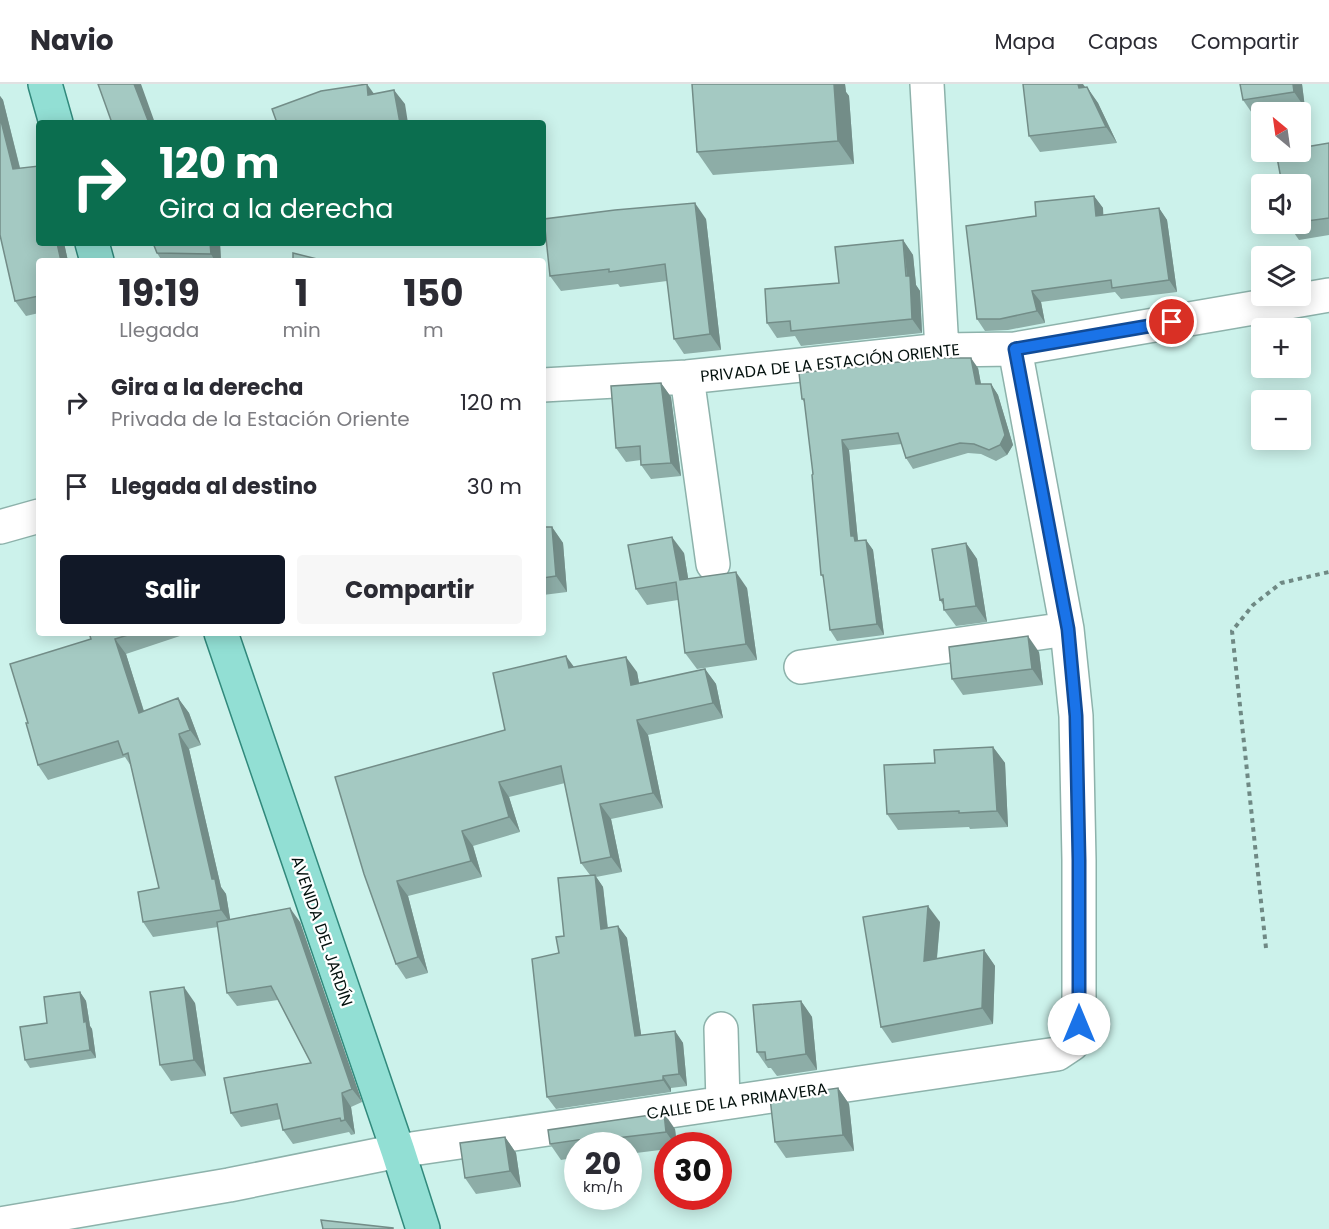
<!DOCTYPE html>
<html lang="es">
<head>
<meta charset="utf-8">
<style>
	body { margin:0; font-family:Poppins,sans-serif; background:#f7f7f7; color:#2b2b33; height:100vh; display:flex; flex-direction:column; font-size:22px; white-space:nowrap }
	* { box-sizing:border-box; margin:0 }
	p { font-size:20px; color:#7c7c81 }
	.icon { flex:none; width:33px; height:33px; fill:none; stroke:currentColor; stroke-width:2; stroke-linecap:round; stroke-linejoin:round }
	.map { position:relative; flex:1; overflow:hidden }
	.details { position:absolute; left:36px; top:174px; width:510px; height:378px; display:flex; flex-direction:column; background:#fff; border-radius:6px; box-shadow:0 3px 15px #0003 }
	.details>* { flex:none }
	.hud { position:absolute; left:36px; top:36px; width:510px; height:126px; border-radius:6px; box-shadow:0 3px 15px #0003; background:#0b6e4f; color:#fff; overflow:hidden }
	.needle { width:39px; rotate:331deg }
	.fabs { position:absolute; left:1251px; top:18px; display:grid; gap:12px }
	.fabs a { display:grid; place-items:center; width:60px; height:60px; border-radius:6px; background:#fff; box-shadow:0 3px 15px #0003; font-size:30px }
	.speed { position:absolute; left:564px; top:1048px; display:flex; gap:12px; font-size:30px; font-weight:700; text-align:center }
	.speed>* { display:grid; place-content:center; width:78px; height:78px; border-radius:50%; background:#fff; box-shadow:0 3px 15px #0003; line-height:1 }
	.speed small { font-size:15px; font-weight:400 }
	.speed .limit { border:9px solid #d22; background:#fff; color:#111 }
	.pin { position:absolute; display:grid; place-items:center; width:51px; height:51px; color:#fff; margin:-26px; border:3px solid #fff; border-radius:50%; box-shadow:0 2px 6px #0007 }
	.me { position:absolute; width:66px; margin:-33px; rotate:0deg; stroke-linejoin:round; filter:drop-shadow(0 0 4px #0008) }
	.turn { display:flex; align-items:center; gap:21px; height:126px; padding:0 24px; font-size:27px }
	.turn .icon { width:78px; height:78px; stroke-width:2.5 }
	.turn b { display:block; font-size:42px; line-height:51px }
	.eta { display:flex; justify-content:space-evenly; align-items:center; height:102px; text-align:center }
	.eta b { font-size:36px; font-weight:700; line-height:42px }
	.action { display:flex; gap:12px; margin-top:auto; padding:12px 24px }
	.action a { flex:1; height:69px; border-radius:6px; background:#111827; color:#fff; font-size:24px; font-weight:700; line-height:69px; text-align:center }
	.action a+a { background:#f7f7f7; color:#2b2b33 }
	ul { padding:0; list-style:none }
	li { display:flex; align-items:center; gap:18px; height:84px; padding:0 24px }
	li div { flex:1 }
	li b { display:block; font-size:22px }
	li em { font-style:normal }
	header { display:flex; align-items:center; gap:36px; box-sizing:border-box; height:84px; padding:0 30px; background:#fff; border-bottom:2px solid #e1e1e2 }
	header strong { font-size:28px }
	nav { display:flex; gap:33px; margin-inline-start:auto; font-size:21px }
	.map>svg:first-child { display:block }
</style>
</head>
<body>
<header>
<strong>Navio</strong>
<nav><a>Mapa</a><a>Capas</a><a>Compartir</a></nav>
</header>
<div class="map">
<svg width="1329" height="1145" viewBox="0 0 1329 1145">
	<rect width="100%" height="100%" fill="#ccf2eb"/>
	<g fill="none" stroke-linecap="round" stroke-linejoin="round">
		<g stroke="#8db2ab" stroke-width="36">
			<path id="minor" d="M927 0 942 266
				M687 293 713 480
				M543 301 687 293 942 266 1015 265 1329 211
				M0 443 39 432
				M801 583 1067 545
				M721 945 723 1019
				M0 1140 229 1101 398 1067 1057 970 1072 960 1079 940V776L1076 632 1067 545 1015 265"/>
		</g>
		<g stroke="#31897c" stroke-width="36">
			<path id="major" d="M45 0 56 39
				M92 159 97 177
				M221 549 398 1067 423 1145"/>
		</g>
		<path stroke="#6f8984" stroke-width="4" stroke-dasharray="4.5 4.5" stroke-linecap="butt" d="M1266 864 1232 547 1253 521 1281 499 1329 488"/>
		<use href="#minor" stroke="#fff" stroke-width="33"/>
		<use href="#major" stroke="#92dfd4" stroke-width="33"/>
	</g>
	<path fill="#8dada7" d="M692 0H845L846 8 849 12 854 80 713 91 697 68Z
		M1302 0 1305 24 1274 28H1262V30L1254 32 1243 16Z
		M1086 3 1098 19 1117 59 1040 68 1029 52Z
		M0 12 3 16 39 159H64L68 177H39V229L26 232 15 217 0 151Z
		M1329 59V151L1299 156 1288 140H1300V100Z
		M1094 112 1103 124V131L1159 124 1167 136 1177 208 1121 215 1115 208 1041 218 1045 239 1008 246 985 247 977 235 1036 132Z
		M706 135 721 266 684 270 674 255 667 197 620 203 618 200 561 207 550 192Z
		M903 156 913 171 916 201 920 207 922 249 801 262 795 252 777 254 767 239 839 199Z
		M153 159H220L221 177H162L157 169Z
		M404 159H432L406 161Z
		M978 284 981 300H991L998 311 1013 361 1007 371 996 377 981 370 968 369 913 385 906 374 902 360 849 366 858 457 866 456 873 466 884 551 837 557 830 546 824 495 821 491 813 390 805 319 802 315Z
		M661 299 671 313 681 392 651 395 641 381V376L626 378 616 364Z
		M543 443H552L563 459 567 508 543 511Z
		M966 459 977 475 987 538 956 542 944 526V522L940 516Z
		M684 469 688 494 747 504 757 576 697 585 685 569 678 516 647 521 636 505Z
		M89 549H189L126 570 144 627 178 614 189 629 201 661 189 665 221 803 226 810 230 835 300 838 362 1018 351 1023 355 1050 351 1051 349 1048 293 1060 283 1046 281 1035 241 1043 231 1029 311 979 278 916 237 922 227 909 218 843 153 853 143 838 159 804 131 682 125 673 48 696 38 681 28 639 91 555Z
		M1039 568 1043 601 963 611 952 595Z
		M574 583 637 588 639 599 705 585 716 600 723 634 648 651 663 724 611 735 622 788 596 793 603 803 608 844 618 842 627 854 641 951 675 947 683 959 687 1002 671 1004V1008L556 1025 547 1013 559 869 564 852 590 791 581 779 565 699 509 713 520 748 473 762 482 793 408 812 428 889 406 895 396 880 364 790 505 646Z
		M993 663 1005 679 1008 743 970 745 969 743 898 746 887 730 935 679Z
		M940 838 937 875 984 866 995 882 993 940 892 959 881 943Z
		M80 908 86 917 90 942 92 945 96 974 30 984 25 976 47 939Z
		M801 917 812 933 817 986 777 992 771 984H768L757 968Z
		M195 919 206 992 171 997 160 981Z
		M838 1004 849 1020 854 1067 786 1074 775 1058Z
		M675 1045 677 1062H668V1065L628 1070V1062H578V1073L561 1076 550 1060 548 1046Z
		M505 1053 516 1069 521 1103 476 1110 465 1094Z"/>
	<path fill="#738d88" d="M134 0H141L155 39H149Z
		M367 0 377 14 368 11Z
		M834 0H845L846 8 849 12 854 80 838 57Z
		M1078 0H1083L1088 7 1079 4Z
		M1293 0H1302L1305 24 1294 8Z
		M1087 3 1098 19 1117 59 1106 43Z
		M394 6 405 20 408 39H400Z
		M0 12 3 16 24 101 13 85 0 33Z
		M1094 112 1103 124 1104 144 1096 132Z
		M695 119 706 135 721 266 710 250Z
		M1159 124 1167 136 1177 208 1169 196Z
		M903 156 913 171 916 201 920 207 922 249 912 235Z
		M57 159H64L68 177H61Z
		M210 159H220L221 177H215L211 170Z
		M1032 207 1041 218 1045 239 1037 227Z
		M971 274 978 284 983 311 976 300Z
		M661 299 671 313 681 392 671 379Z
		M991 300 998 311 1013 361 1007 371 1000 361Z
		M543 327 544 328 545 386 543 383Z
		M842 356 849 366 858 457 862 467 851 452Z
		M552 443 563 459 567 508 556 492Z
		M672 453 684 469 691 512 680 496Z
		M866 456 873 466 884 551 877 540Z
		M966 459 977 475 987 538 976 522Z
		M736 488 747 504 757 576 746 560Z
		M1028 552 1039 568 1043 601 1032 585Z
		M115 555 126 570 149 644 139 629Z
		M566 572 577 587 569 584Z
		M626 573 637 588 642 616 631 601Z
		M705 585 716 600 723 634 713 619Z
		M178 614 189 629 201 661 190 646Z
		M637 636 648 651 663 724 653 709Z
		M179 650 189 665 221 803 226 810 231 840 221 826 212 795Z
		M993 663 1005 679 1008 743 997 727Z
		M499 698 509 713 520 748 509 733Z
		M600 720 611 735 622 788 611 773Z
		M462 747 473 762 482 793 471 777Z
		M595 791 603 803 609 857 601 845Z
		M397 797 408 812 428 889 418 873Z
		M928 822 940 838 935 893 924 877Z
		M290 824 300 838 362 1018 352 1005Z
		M618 842 627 854 643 963 635 952Z
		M984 866 995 882 993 940 982 924Z
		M184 903 195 919 206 992 194 976Z
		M80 908 86 917 90 942 92 945 96 974 90 966 84 938Z
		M801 917 812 933 817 986 806 970Z
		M675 947 683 959 687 1002 679 990Z
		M663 992 671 1004V1008L663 996Z
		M838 1004 849 1020 854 1067 843 1051Z
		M342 1009 351 1023 355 1050 345 1036Z
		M664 1029 675 1045 677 1062H676L666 1048Z
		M505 1053 516 1069 521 1103 510 1087Z"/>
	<path fill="#a4c9c2" stroke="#738d88" stroke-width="1.5" d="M98 0H134L149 39H112Z
		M367 0 368 11 394 6 400 39H277L272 25 321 7Z
		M692 0H834L838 57 697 68Z
		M1023 0H1078L1079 4 1087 3 1106 43 1029 52Z
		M1240 0H1293L1294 8 1243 16Z
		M0 33 13 85 39 82V159H57L61 177H39V212L15 217 0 151Z
		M1329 59V134L1300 138V100H1282L1276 68H1300V64Z
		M1094 112 1096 132 1159 124 1169 196 1112 204 1111 196 1032 207 1037 227 1000 235H977L966 142 1036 132 1035 118Z
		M695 119 710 250 674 255 665 180 609 188V185L550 192 544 135 615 126Z
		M903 156 906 192H910L912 235 791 247 790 237 767 239 765 205 839 199 835 163Z
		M153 159H210L211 170 157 169Z
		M293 169 325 177H293Z
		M936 274H971L976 300H991L1005 351 1000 361 989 366 974 360 960 359 906 374 898 349 842 356 851 452H854L855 457 866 456 877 540 830 546 823 491H821L812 391 813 390 804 315H802L799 289Z
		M661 299 671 379 641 381 640 362 616 364 611 302Z
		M543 443H552L556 492 543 494Z
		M672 453 680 496 736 488 746 560 685 569 676 498 636 505 628 461Z
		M966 459 976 522 944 526 943 515 940 516 932 465Z
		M89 549H134L115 555 139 629 178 614 190 646 179 650 212 795H215L221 826 143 838 138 808 159 804 128 669 123 671 118 657 38 681 26 639H28L10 580 91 555Z
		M1028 552 1032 585 952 595 949 563Z
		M566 572 569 584 626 573 631 601 705 585 713 619 637 636 653 709 600 720 611 773 581 779 561 682 499 698 509 733 462 747 471 777 397 797 418 873 396 880 364 790 335 693 505 646 493 589Z
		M993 663 997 727 959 729V727L887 730 884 681 935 679 934 666Z
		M595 791 601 845 618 842 635 952 675 947 679 990 663 992V996L547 1013 532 875 559 869 556 853 564 852 558 794Z
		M928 822 924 877 984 866 982 924 881 943 863 833Z
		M290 824 352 1005 342 1009 345 1036 341 1037 340 1034 283 1046 277 1020 231 1029 224 994 311 979 271 902 227 909 217 838Z
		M184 903 194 976 160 981 150 908Z
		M80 908 84 938 86 937 90 966 25 976 20 943 47 939 44 913Z
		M801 917 806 970 766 976 765 968H757L753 921Z
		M838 1004 843 1051 775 1058 770 1014Z
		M664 1029 666 1048 584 1058V1055L550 1060 548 1046Z
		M505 1053 510 1087 465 1094 460 1059Z
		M321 1136 393 1144V1145H322H323Z"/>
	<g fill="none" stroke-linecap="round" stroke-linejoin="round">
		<g stroke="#114b97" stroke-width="15">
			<path id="route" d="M1079 940V776L1076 632 1068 545 1015 265 1172 238"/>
		</g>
		<use href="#route" stroke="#1a73e8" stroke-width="10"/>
	</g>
	<g text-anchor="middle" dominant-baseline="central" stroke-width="4.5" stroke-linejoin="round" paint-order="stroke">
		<g font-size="16" fill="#04110e" stroke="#fff">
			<text transform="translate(830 279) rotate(-6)">PRIVADA DE LA ESTACIÓN ORIENTE</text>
			<text transform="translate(322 847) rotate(71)">AVENIDA DEL JARDÍN</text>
			<text transform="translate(737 1017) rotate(-8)">CALLE DE LA PRIMAVERA</text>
		</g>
	</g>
</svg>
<div class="fabs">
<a><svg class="needle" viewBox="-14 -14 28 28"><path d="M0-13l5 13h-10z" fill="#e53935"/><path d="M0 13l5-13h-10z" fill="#7c7c81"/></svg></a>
<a><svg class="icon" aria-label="sound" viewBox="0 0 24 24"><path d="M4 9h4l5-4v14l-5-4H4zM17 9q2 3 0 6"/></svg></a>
<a><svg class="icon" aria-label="layers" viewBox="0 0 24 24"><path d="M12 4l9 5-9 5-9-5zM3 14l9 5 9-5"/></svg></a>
<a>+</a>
<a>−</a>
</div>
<div class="speed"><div>20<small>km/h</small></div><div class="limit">30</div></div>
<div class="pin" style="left:1172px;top:238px;background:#d93025"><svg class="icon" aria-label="arrive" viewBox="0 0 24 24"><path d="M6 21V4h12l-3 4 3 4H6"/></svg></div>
<svg class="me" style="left:1079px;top:940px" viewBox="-20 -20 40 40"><circle r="19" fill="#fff"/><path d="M0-13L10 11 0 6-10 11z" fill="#1a73e8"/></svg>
<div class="hud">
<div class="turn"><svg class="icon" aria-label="right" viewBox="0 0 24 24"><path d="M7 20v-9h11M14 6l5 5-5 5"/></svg><div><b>120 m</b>Gira a la derecha</div></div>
</div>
<section class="details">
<div class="eta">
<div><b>19:19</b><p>Llegada</p></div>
<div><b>1</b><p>min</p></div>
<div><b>150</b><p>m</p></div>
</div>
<ul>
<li><svg class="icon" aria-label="right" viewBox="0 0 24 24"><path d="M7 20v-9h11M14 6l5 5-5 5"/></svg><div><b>Gira a la derecha</b><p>Privada de la Estación Oriente</p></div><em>120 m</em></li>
<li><svg class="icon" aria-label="arrive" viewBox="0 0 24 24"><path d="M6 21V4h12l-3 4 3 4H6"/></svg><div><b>Llegada al destino</b></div><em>30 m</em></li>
</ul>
<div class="action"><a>Salir</a><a>Compartir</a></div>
</section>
</div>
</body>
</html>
